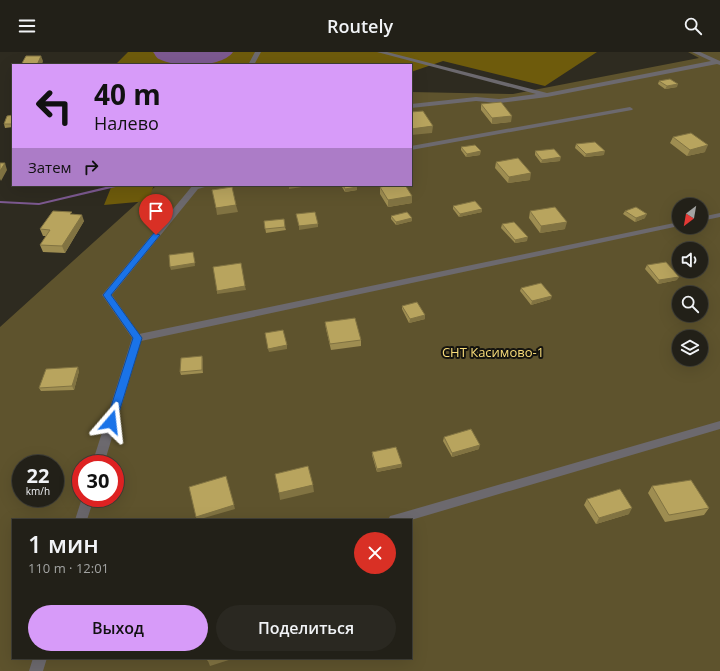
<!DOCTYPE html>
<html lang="ru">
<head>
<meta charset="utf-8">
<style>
	body { margin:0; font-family:"Open Sans",sans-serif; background:#2a2821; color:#f1f3f6; height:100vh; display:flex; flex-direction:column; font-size:15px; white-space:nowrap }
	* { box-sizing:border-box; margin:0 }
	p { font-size:13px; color:#a2a3a2 }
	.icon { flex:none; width:22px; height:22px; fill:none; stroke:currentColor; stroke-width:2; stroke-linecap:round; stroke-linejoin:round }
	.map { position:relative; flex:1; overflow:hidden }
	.sheet { position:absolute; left:12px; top:467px; width:400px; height:140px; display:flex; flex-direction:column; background:#222018; border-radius:0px; box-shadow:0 4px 16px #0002,0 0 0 1px #3f3e37 }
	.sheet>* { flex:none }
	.top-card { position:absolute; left:12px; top:12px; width:400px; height:122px; border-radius:0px; box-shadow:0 4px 16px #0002,0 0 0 1px #3f3e37; background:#d79bf9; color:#111; overflow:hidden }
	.needle { width:26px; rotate:211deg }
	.fabs { position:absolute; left:672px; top:146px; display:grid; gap:8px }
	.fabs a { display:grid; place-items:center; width:36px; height:36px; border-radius:50%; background:#222018; box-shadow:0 4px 16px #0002,0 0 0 1px #3f3e37; font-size:20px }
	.speed { position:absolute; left:12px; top:403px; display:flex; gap:8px; font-size:20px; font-weight:700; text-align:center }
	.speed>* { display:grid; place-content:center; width:52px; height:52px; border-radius:50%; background:#222018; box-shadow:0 4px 16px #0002,0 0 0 1px #3f3e37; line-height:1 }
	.speed small { font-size:10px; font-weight:400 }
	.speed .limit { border:6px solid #d22; background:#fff; color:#111 }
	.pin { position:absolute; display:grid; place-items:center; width:34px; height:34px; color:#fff; margin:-41px -17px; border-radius:50% 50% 50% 0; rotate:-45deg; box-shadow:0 0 4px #0007 }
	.pin .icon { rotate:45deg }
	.me { position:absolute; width:44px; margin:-22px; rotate:17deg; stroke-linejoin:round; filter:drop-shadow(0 0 3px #0008) }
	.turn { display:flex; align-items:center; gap:14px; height:84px; padding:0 16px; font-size:18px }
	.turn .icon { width:52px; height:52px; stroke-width:2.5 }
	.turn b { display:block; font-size:28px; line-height:34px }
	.then { display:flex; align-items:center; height:38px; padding:0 16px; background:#0003; gap:8px; font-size:15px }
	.round { display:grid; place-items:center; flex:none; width:42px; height:42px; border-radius:21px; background:#2a2821 }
	.head { display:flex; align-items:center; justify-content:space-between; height:68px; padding:0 16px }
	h1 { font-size:24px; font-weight:600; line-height:30px }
	.action { display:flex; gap:8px; margin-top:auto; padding:8px 16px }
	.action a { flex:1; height:46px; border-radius:24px; background:#d79bf9; color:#111; font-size:16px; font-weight:600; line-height:46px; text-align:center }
	.action a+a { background:#2a2821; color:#f1f3f6 }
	header { display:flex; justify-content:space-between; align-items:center; height:52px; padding:0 16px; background:#222018; font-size:18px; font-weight:600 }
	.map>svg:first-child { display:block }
</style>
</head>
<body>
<header><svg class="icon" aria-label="menu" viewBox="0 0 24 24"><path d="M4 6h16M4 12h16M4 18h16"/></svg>Routely<svg class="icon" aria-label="search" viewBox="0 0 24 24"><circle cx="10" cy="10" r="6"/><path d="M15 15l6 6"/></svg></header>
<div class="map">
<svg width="720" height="619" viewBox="0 0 720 619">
	<rect width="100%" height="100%" fill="#2e2b20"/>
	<path fill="#5e532d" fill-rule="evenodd" d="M688 0H720V619H0V275L157 133H411V40L513 42 699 6ZM679 153H701V175H679ZM679 197H701V219H679ZM679 241H701V263H679ZM679 285H701V307H679ZM21 412H55V446H21ZM81 412H115V446H81ZM13 468H411V606H13Z"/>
	<path fill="#6e5b0c" d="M128 0H597L545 34 443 9 411 20V13H115Z
		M112 133H154L148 149 104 153Z"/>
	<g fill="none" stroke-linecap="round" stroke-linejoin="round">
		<path fill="#7c5990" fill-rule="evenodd" d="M166 2 204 12 205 13H199L165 4 164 3Z
			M114 133H122L120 134 39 153 0 151V149L39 151Z"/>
		<path fill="#7c5990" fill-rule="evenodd" d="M153 0H233C222 16 175 16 159 7 156 6 155 2 153 0Z"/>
		<path fill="#6c696e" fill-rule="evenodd" d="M255 0H261L254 13H248Z
			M377 0H387L547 41 711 9 692 0H700L720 9V13L717 12 547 45 499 51 476 49 411 56V52L476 45 499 47 536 42Z
			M630 55 633 57 632 58 411 98V94Z
			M193 133H212L198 137 112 243 139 282 679 170V174L141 289 104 412H92L132 286 102 243Z
			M720 161V165L701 169V165Z
			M720 369V377L411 468H388L390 464 394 463Z
			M82 446H94L87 468H75Z
			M33 606H47L43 619H29Z"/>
	</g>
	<path fill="#9e8d51" d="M659 29 677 35 665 37 658 32Z
		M481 52 511 70 492 72 481 58Z
		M13 63V75L5 76 4 72Z
		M673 85 705 100 687 104 670 91Z
		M576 92 604 103 585 105 575 96Z
		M461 95 480 103 466 105 461 98Z
		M535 99 560 109 541 111 535 103Z
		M496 110 530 128 508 131 495 116Z
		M342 133H356L357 138 345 140 342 135Z
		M380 135 412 144V151L388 155 380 142Z
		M453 154 482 160 459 165 453 157Z
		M530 159 565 177 540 181 529 166Z
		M625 159 645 166 635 170 623 162Z
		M73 162 84 169 65 201 43 200 40 193 46 184H43L40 177Z
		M391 164 412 166V169L396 173 391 167Z
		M264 169 285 175 286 178 266 181Z
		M502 172 527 189 515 191 501 176Z
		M647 213 677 228 658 232 645 217Z
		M521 236 551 247 531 253 520 239Z
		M402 254 425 263V267L409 271 402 257Z
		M325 270 361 288V294L331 298 326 277Z
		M203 307V321L181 323 180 320Z
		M79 319 74 338 41 339 39 336Z
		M444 385 479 397 452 405 443 389Z
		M372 400 402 412V415L377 420 372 403Z
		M652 434 709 456 704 463 665 470 648 441Z
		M587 447 629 462 596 472 584 453Z"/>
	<path fill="#817342" d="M41 4 43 9 42 13H37Z
		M678 32 677 35 665 37 667 34Z
		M512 64 511 70 492 72V66Z
		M433 74 432 81 411 83V77Z
		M708 93 705 100 687 104 690 98Z
		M481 99 480 103 466 105 467 102Z
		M605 99 604 103 585 105 586 102Z
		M561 105 560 109 541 111 542 108Z
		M5 111 7 118 1 129 0 127V119Z
		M531 121 530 128 508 131 509 125Z
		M292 133H308V134L289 137V134Z
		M357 135V138L345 140V137Z
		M412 144V151L388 155V148Z
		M236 153 238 160 217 163 216 156Z
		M482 157V160L459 165 460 162Z
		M647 162 645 166 635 170 636 166Z
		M82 163 84 169 65 201 62 194Z
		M412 166V169L396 173V170Z
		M567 170 565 177 540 181 541 174Z
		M318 172V175L299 178V174Z
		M528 185 527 189 515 191V188Z
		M193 200 195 214 171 218 170 215Z
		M679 225 677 228 658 232 659 228Z
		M245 234 246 238 217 242V239Z
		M552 244 551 247 531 253 532 249Z
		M425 263V267L409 271 410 267Z
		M287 293V297L269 300 268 297Z
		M202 304 203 307V321L202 318Z
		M78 315 79 319 74 338 72 334Z
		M480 393 479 397 452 405V401Z
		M402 412V415L377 420V417Z
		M313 433 314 440 280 448 279 441Z
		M234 453 235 457 197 468 196 465Z
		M632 456 629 462 596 472 599 466Z
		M217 606H235L210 614 208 609Z"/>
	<path fill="#b8a45e" stroke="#817342" d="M26 4H41L37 13H21Z
		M670 27 678 32 667 34 659 29Z
		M501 50 512 64 492 66 481 52Z
		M423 59 433 74 411 77V60Z
		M13 63V72H4L7 64Z
		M691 81 708 93 690 98 673 85Z
		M595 90 605 99 586 102 576 92Z
		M475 93 481 99 467 102 461 95Z
		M554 97 561 105 542 108 535 99Z
		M518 106 531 121 509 125 496 110Z
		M0 111H5L0 119Z
		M343 133H356L357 135 345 137Z
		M394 133H405L412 144 388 148 380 135Z
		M232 135 236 153 216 156 212 138Z
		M475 149 482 157 460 162 453 154Z
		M555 155 567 170 541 174 530 159Z
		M636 155 647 162 636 166 625 159Z
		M53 159 72 160 70 162 82 163 62 194 40 193 50 178 40 177Z
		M315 160 318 172 299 174 296 162Z
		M407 160 412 166 396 170 391 164Z
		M284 167 285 175 265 177 264 169Z
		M514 170 528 185 515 188 502 172Z
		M193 200 195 211 170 215 169 203Z
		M666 210 679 225 659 228 647 213Z
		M241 211 245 234 217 239 213 215Z
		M541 231 552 244 532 249 521 236Z
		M417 250 425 263 410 267 402 254Z
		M355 266 361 288 330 292 325 270Z
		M283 278 287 293 268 297 265 281Z
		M202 304V318L180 320 181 306Z
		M78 315 72 334 39 336 46 317Z
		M471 377 480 393 452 401 444 385Z
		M396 395 402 412 377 417 372 400Z
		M308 414 313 433 279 441 275 422Z
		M226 424 234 453 196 465 189 435Z
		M691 428 709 456 669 463 652 434Z
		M620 437 632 456 599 466 587 447Z
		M207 606H217L208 609Z"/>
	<path fill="#1a73e8" stroke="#114b97" d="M154 181 160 183 111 243 142 286 116 370 111 374 106 370 133 286 103 243Z"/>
	<g text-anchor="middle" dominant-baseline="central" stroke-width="4" stroke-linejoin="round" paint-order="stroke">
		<g font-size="13" fill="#f9dd7a" stroke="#15140f">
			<text x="493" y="300">СНТ Касимово-1</text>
		</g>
	</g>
</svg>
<div class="fabs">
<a><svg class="needle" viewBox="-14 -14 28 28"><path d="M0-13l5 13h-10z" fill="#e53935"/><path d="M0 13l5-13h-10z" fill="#a2a3a2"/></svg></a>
<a><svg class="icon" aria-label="sound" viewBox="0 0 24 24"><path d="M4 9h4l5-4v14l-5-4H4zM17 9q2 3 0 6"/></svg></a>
<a><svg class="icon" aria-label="search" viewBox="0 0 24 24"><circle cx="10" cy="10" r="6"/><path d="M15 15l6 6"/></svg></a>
<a><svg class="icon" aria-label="layers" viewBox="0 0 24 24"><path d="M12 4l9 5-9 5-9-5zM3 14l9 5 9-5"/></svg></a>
</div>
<div class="speed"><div>22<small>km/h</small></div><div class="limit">30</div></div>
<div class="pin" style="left:156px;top:183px;background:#d93025"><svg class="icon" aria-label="arrive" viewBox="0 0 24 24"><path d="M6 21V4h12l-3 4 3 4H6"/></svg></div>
<svg class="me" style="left:111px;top:370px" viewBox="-20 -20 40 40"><path d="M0-17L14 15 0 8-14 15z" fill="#1a73e8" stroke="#fff" stroke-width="4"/></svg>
<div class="top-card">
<div class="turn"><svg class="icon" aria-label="left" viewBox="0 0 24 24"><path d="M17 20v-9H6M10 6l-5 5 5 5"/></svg><div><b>40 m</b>Налево</div></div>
<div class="then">Затем<svg class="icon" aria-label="right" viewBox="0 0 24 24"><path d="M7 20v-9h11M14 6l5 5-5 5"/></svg></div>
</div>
<section class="sheet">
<div class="head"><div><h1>1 мин</h1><p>110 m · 12:01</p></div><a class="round" style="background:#d93025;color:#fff"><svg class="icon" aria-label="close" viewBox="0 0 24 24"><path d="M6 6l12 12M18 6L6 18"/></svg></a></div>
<div class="action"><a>Выход</a><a>Поделиться</a></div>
</section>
</div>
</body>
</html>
